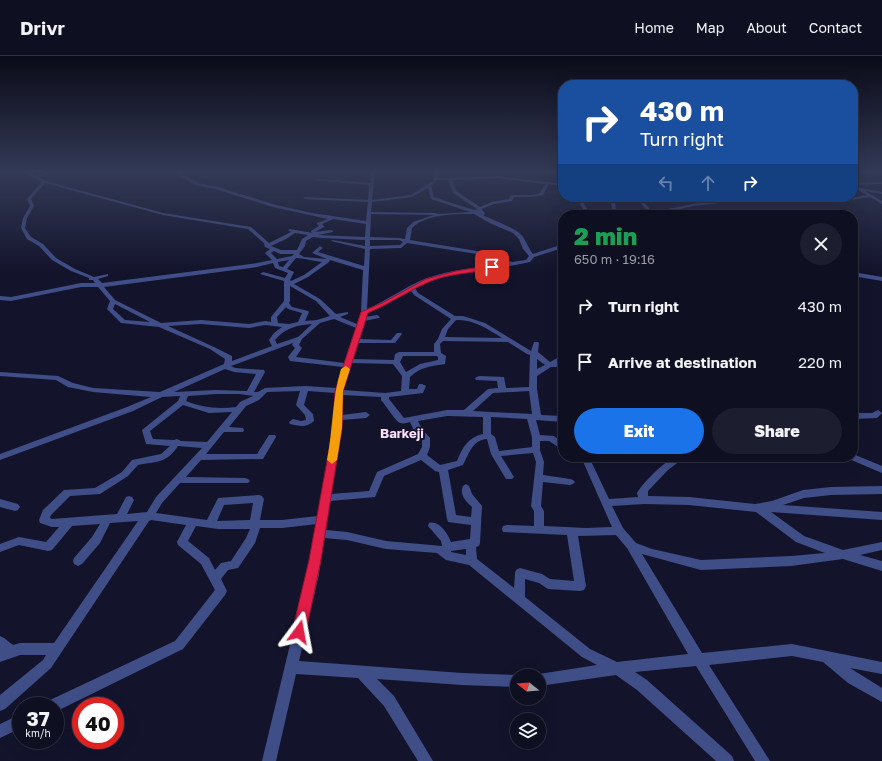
<!DOCTYPE html>
<html lang="en">
<head>
<meta charset="utf-8">
<style>
	body { margin:0; font-family:"Golos Text",sans-serif; background:#1c1d2e; color:#f1f3f6; height:100vh; display:flex; flex-direction:column; font-size:15px; white-space:nowrap }
	* { box-sizing:border-box; margin:0 }
	p { font-size:13px; color:#9b9ca5 }
	.icon { flex:none; width:22px; height:22px; fill:none; stroke:currentColor; stroke-width:2; stroke-linecap:round; stroke-linejoin:round }
	.map { position:relative; flex:1; overflow:hidden }
	.side { position:absolute; left:558px; top:154px; width:300px; height:252px; display:flex; flex-direction:column; background:#0e0f21; border-radius:16px; box-shadow:0 4px 16px #0002,0 0 0 1px #2e2f3f }
	.side>* { flex:none }
	.hud { position:absolute; left:558px; top:24px; width:300px; height:122px; border-radius:16px; box-shadow:0 4px 16px #0002,0 0 0 1px #2e2f3f; background:#1a4fa0; color:#fff; overflow:hidden }
	.needle { width:26px; rotate:287deg }
	.tools { position:absolute; left:510px; top:613px; display:grid; gap:8px }
	.tools a { display:grid; place-items:center; width:36px; height:36px; border-radius:50%; background:#0e0f21; box-shadow:0 4px 16px #0002,0 0 0 1px #2e2f3f; font-size:20px }
	.speed { position:absolute; left:12px; top:641px; display:flex; gap:8px; font-size:20px; font-weight:700; text-align:center }
	.speed>* { display:grid; place-content:center; width:52px; height:52px; border-radius:50%; background:#0e0f21; box-shadow:0 4px 16px #0002,0 0 0 1px #2e2f3f; line-height:1 }
	.speed small { font-size:10px; font-weight:400 }
	.speed .limit { border:6px solid #d22; background:#fff; color:#111 }
	.pin { position:absolute; display:grid; place-items:center; width:34px; height:34px; color:#fff; margin:-17px; border-radius:8px; box-shadow:0 2px 6px #0006 }
	.me { position:absolute; width:44px; margin:-22px; rotate:13deg; stroke-linejoin:round; filter:drop-shadow(0 0 3px #0008) }
	.turn { display:flex; align-items:center; gap:14px; height:84px; padding:0 16px; font-size:18px }
	.turn .icon { width:52px; height:52px; stroke-width:2.5 }
	.turn b { display:block; font-size:28px; line-height:34px }
	.lanes { display:flex; align-items:center; height:38px; padding:0 16px; background:#0003; justify-content:center; gap:20px; direction:ltr }
	.lanes .off { opacity:.35 }
	.round { display:grid; place-items:center; flex:none; width:42px; height:42px; border-radius:21px; background:#1c1d2e }
	.overview { display:flex; align-items:center; justify-content:space-between; height:68px; padding:0 16px }
	h1 { font-size:24px; font-weight:800; line-height:30px; color:#1e9e55 }
	.primary-button { display:flex; gap:8px; margin-top:auto; padding:8px 16px }
	.primary-button a { flex:1; height:46px; border-radius:24px; background:#1a73e8; color:#fff; font-size:16px; font-weight:800; line-height:46px; text-align:center }
	.primary-button a+a { background:#1c1d2e; color:#f1f3f6 }
	ul { padding:0; list-style:none }
	li { display:flex; align-items:center; gap:12px; height:56px; padding:0 16px }
	li div { flex:1 }
	li b { display:block; font-size:15px }
	li em { font-style:normal }
	header { display:flex; align-items:center; gap:24px; box-sizing:border-box; height:56px; padding:0 20px; background:#0e0f21; border-bottom:1px solid #2e2f3f }
	header strong { font-size:19px }
	nav { display:flex; gap:22px; margin-inline-start:auto; font-size:14px }
	.map>svg:first-child { display:block }
</style>
</head>
<body>
<header>
<strong>Drivr</strong>
<nav><a>Home</a><a>Map</a><a>About</a><a>Contact</a></nav>
</header>
<div class="map">
<svg width="882" height="705" viewBox="0 0 882 705">
	<rect width="100%" height="100%" fill="#13142c"/>
	<g fill="none" stroke-linecap="round" stroke-linejoin="round">
		<path fill="#404e88" fill-rule="evenodd" d="M23 116H29L37 120 46 116H53L40 121 46 125 163 157 251 171 269 187 291 176 288 174 290 173 313 177 311 176V175L319 170 317 168V167L328 163 273 151 215 133 196 129 172 116H178L198 127 218 131 276 149 312 157 366 165 368 146 305 143 303 142 305 141 368 144 369 129 316 124 318 123 370 127 371 116H375L372 144 411 139 433 125 436 116H440L438 122 497 120 563 128V130L549 128 543 139 530 141H514L512 145 494 148 482 153 485 158 483 159C494 165 517 172 523 181 527 187 529 193 533 198L563 188V192L534 201 530 206C491 215 451 214 415 232L418 237 455 260H463L485 267 531 295 534 286H538L539 287 538 296 550 306 563 299V304L558 307H563V311H551L537 320V333L541 359 563 360V366L536 364 540 379 554 380 563 387V394L549 385H540V394L544 406 543 419 570 423 573 424 575 426 573 428 570 429 543 426 541 450 544 455V470L586 472 612 471 581 401H589L609 443 638 441 637 437C642 428 666 403 676 401 679 400 682 401 685 401L668 414 648 435V440L689 441 755 448 772 445 803 434 831 431 882 430V438L831 439 804 442 783 449 882 456V464L771 456 804 480 843 494 882 486V494L860 499 882 505V515L843 503 791 510 701 514 642 498 702 597 792 588 882 606V618L850 612 882 632V646L848 627 823 606 792 600 709 609 770 705H755L696 610 635 616 647 624 732 700 734 705H716L637 634 616 619 539 630V620H534L539 618 597 609 582 601 469 509 446 504 437 497 386 493 347 484 324 482 319 518 299 605 462 617 517 619 521 620H517V631L462 629 377 623 394 640 433 705H418L384 650 358 622 296 618 276 705H262L307 518 317 468 282 472H260L255 487 238 512 228 514 221 523 227 535 225 539 183 593 55 656V650H46L48 645 175 585 215 534 201 508 178 489 177 486 186 469 151 464 149 465 51 612 5 653 0 655V639L43 604 46 599H20L0 606V580L4 582 13 589 20 587H54L138 465 110 467 100 487 82 508 78 510 74 508 73 505 74 502 92 481 100 468 72 470 52 494 48 495 19 489 0 496V488L19 481 46 486 59 471H52L40 467 39 464 43 454 64 434 95 432 122 416 132 404 161 398 170 390 146 388 142 374 178 345 180 340 162 341 133 355 0 404V398L127 351 151 341 93 336 68 331 56 324 0 320V316L58 320 73 327 93 332 160 336 224 308 225 303 210 293 159 271 121 267 107 253 110 245 98 231H81L11 245 0 244V240L11 241 81 227H95L93 224H89V222L71 215 52 204 39 190 27 183 21 172 23 162 30 150 27 143 42 126ZM497 122 545 128 540 137 530 139H512L510 140 509 143 491 146 480 151 456 135 453 124ZM437 124H449L453 137 477 153 474 154 434 141 431 130ZM45 127 163 159 248 173 264 187 265 191 270 193 265 197 272 204 257 207 102 227 98 223 108 220V218L94 221 75 213 56 202 43 188 31 181 25 172 27 162 34 150 31 143ZM428 132 431 143 470 156 438 158 436 157 371 156 372 146 412 141ZM371 158 434 159 413 166 407 172 405 183 399 182 370 181ZM472 158H474L492 168 513 177 519 183 523 193 529 200 526 204 512 206 505 203 477 195 410 184 412 172C426 158 453 158 472 158ZM333 163 366 168 365 181 318 179 333 176V175L331 174 315 176 324 171V170L322 168ZM295 177 308 179 302 183 297 194H281L271 190 286 183ZM313 181 322 182 365 184V190L333 184 331 185 365 193 364 210 318 196 323 192 320 190 312 197 327 203 304 201 299 198 305 190 306 185ZM370 184H399L403 186 400 189 370 190ZM407 187 477 198 506 207C479 212 453 213 427 222 406 230 388 244 367 253L370 193 401 192ZM274 195 280 198H294L292 200 277 203 271 197ZM296 202C304 202 313 205 322 206L304 219 291 225 290 224 294 216 287 213ZM289 204 283 211 279 210 278 206ZM330 204 363 214 361 256 357 268 340 261 348 258V256L336 258 320 243 294 228 308 221 329 206ZM273 207 275 212 288 217 285 222 263 216 260 218 284 225V245L271 261V266L265 265 249 268 201 264 161 267 115 244 104 231 257 211ZM290 230 316 245 330 260 317 264 305 265 309 256 308 255 292 251 289 247 290 245ZM411 235 414 239 451 263 442 273 438 283 434 288V296H399L395 298 394 304 353 303 358 287H395L402 278 401 277H397L391 284 359 283 364 265 379 262 380 261 377 259 365 261 367 257 383 250ZM115 248 150 266 125 264 113 253ZM286 251 288 253 302 257 298 266 289 268 278 267 277 261ZM334 263 356 272 344 307 296 301 302 292 299 289 302 283 320 267ZM456 264C473 263 488 273 502 282L445 281 448 273ZM201 268 249 272 265 269 282 271 274 277 269 284 272 290 232 305V300L214 291 168 270ZM312 268 298 281 277 288 275 284C285 272 297 269 312 268ZM443 285 508 286 527 298 530 299 529 331 506 332 504 321 479 320 475 322 476 324 497 325 498 332 488 333 464 354H447L404 362 389 343V341L423 337 426 330 422 328H419L417 333H409L410 321C420 311 432 310 445 308L446 300 441 297 440 288ZM293 287 292 289 295 292 288 301 290 305 343 311 336 332 305 330 265 332 258 336H254L265 316 264 314 235 312 231 310ZM403 300H437L438 301V304L420 308 406 316 400 306ZM537 303 545 309 537 313ZM351 307 393 308 402 320 401 335 385 337 343 334ZM225 313 234 316 256 318 247 335 216 334 174 336ZM300 335 296 349 305 359 306 364 301 365 293 363 289 366 290 368C299 370 307 372 314 365L313 358 304 349 308 335 335 337 334 372 318 460 282 464H260L264 443 262 440 259 439 218 442 207 464 156 457 162 447 180 427H248L250 425 248 423 245 422 186 421 201 404 263 403 276 381 275 379H269L257 398H206L224 376H243L244 374 243 372 229 371 246 350 259 344 267 336ZM529 335 532 358 473 355 493 337ZM216 338H240L253 340 240 346 236 351C218 353 203 352 186 345L188 340ZM343 339 381 341V344C385 348 396 366 400 367 403 368 407 367 410 366L415 377 422 383V391L418 398 377 416 369 435 331 438 342 364 366 362 370 359 366 356 342 359ZM183 349 209 357 232 356 207 386 181 385 177 383 174 384 153 383 150 375ZM447 360 483 361V378C468 381 462 392 457 405L440 409 427 399 430 391V382L422 373 418 365ZM491 361 527 363 532 381V391L499 395 495 381 491 378ZM487 383 491 398 506 423H512L514 421 501 400 533 397 536 406 531 450 534 455V470L507 469 503 470 502 473 503 476 567 479 574 525 550 523 542 518 520 512 516 514 515 517 514 532 477 503 476 491 479 490 480 487 482 450 472 438 469 430 466 428 463 430C459 439 466 445 472 451L471 461 456 459 448 414 463 409C469 398 472 384 487 383ZM178 390 202 392 156 441 147 456 127 458 134 444 132 441 129 440 126 441 117 458 52 463 50 462 51 459 70 440 100 438 128 420 138 409C157 405 166 408 178 390ZM421 404 435 415 439 416 447 463 448 466 471 469 470 483 451 486C448 478 439 464 429 467L428 470 441 485 442 490 386 485 347 476 326 474 330 445 375 441 384 420ZM253 447 250 464 217 465 224 449ZM644 448 689 449 756 456 796 486 825 497 791 500 701 504 652 493 636 487 623 472 612 450ZM196 470 218 473H250L246 482 231 505 221 507 215 514 209 502 188 485ZM616 479 627 492 688 598 617 606 590 593 525 541V523L539 527 548 533 580 535 584 534 586 530 578 480ZM466 493V499L451 496V495Z
			M882 126V128L856 129 861 132 882 136V138L865 135 882 145V148L870 141 851 144 755 143 693 150 671 155 664 158 643 159 648 156 636 141H640L652 156H663L668 153 693 148 753 141 851 142 867 139 853 131V127Z
			M582 141H586L584 148 591 159H587L580 148Z
			M610 141H614L617 159H613Z
			M853 216 882 221V225L853 220Z
			M878 354 882 357 877 362 853 363V357H872Z
			M853 398 882 410V417L849 403 848 401H853Z
			M0 443 18 448 20 451 18 454 15 455 0 451Z
			M21 658V672L0 682V668Z"/>
	</g>
	<linearGradient id="sky" x2="0" y2="1"><stop stop-color="#0a0b18"/><stop offset="0.54" stop-color="#333a56"/><stop offset="1" stop-color="#333a56" stop-opacity="0"/></linearGradient>
	<rect width="882" height="215" fill="url(#sky)"/>
	<path fill="#e11d48" stroke="#92132f" d="M492 209 495 211V213C474 217 451 217 431 225 409 234 390 248 368 257L343 335 342 372 321 504 306 576 304 581 299 583 294 581 292 576 309 504 333 372 335 335 361 256 382 247 426 223 456 215Z"/>
	<path fill="#f59e0b" d="M346 310 350 313 343 335 342 372 337 404 332 408 327 404C333 374 332 342 341 313Z"/>
	<g text-anchor="middle" dominant-baseline="central" stroke-width="4" stroke-linejoin="round" paint-order="stroke">
		<g font-size="13" font-weight="bold" fill="#fee1fa" stroke="#13142c">
			<text x="402" y="377">Barkeji</text>
		</g>
	</g>
</svg>
<div class="tools">
<a><svg class="needle" viewBox="-14 -14 28 28"><path d="M0-13l5 13h-10z" fill="#e53935"/><path d="M0 13l5-13h-10z" fill="#9b9ca5"/></svg></a>
<a><svg class="icon" aria-label="layers" viewBox="0 0 24 24"><path d="M12 4l9 5-9 5-9-5zM3 14l9 5 9-5"/></svg></a>
</div>
<div class="speed"><div>37<small>km/h</small></div><div class="limit">40</div></div>
<div class="pin" style="left:492px;top:211px;background:#d93025"><svg class="icon" aria-label="arrive" viewBox="0 0 24 24"><path d="M6 21V4h12l-3 4 3 4H6"/></svg></div>
<svg class="me" style="left:299px;top:576px" viewBox="-20 -20 40 40"><path d="M0-17L14 15 0 8-14 15z" fill="#e11d48" stroke="#fff" stroke-width="4"/></svg>
<div class="hud">
<div class="turn"><svg class="icon" aria-label="right" viewBox="0 0 24 24"><path d="M7 20v-9h11M14 6l5 5-5 5"/></svg><div><b>430 m</b>Turn right</div></div>
<div class="lanes"><svg class="icon off" aria-label="left" viewBox="0 0 24 24"><path d="M17 20v-9H6M10 6l-5 5 5 5"/></svg><svg class="icon off" aria-label="ahead" viewBox="0 0 24 24"><path d="M12 20V5M6 11l6-6 6 6"/></svg><svg class="icon" aria-label="right" viewBox="0 0 24 24"><path d="M7 20v-9h11M14 6l5 5-5 5"/></svg></div>
</div>
<section class="side">
<div class="overview"><div><h1>2 min</h1><p>650 m · 19:16</p></div><a class="round"><svg class="icon" aria-label="close" viewBox="0 0 24 24"><path d="M6 6l12 12M18 6L6 18"/></svg></a></div>
<ul>
<li><svg class="icon" aria-label="right" viewBox="0 0 24 24"><path d="M7 20v-9h11M14 6l5 5-5 5"/></svg><div><b>Turn right</b></div><em>430 m</em></li>
<li><svg class="icon" aria-label="arrive" viewBox="0 0 24 24"><path d="M6 21V4h12l-3 4 3 4H6"/></svg><div><b>Arrive at destination</b></div><em>220 m</em></li>
</ul>
<div class="primary-button"><a>Exit</a><a>Share</a></div>
</section>
</div>
</body>
</html>
